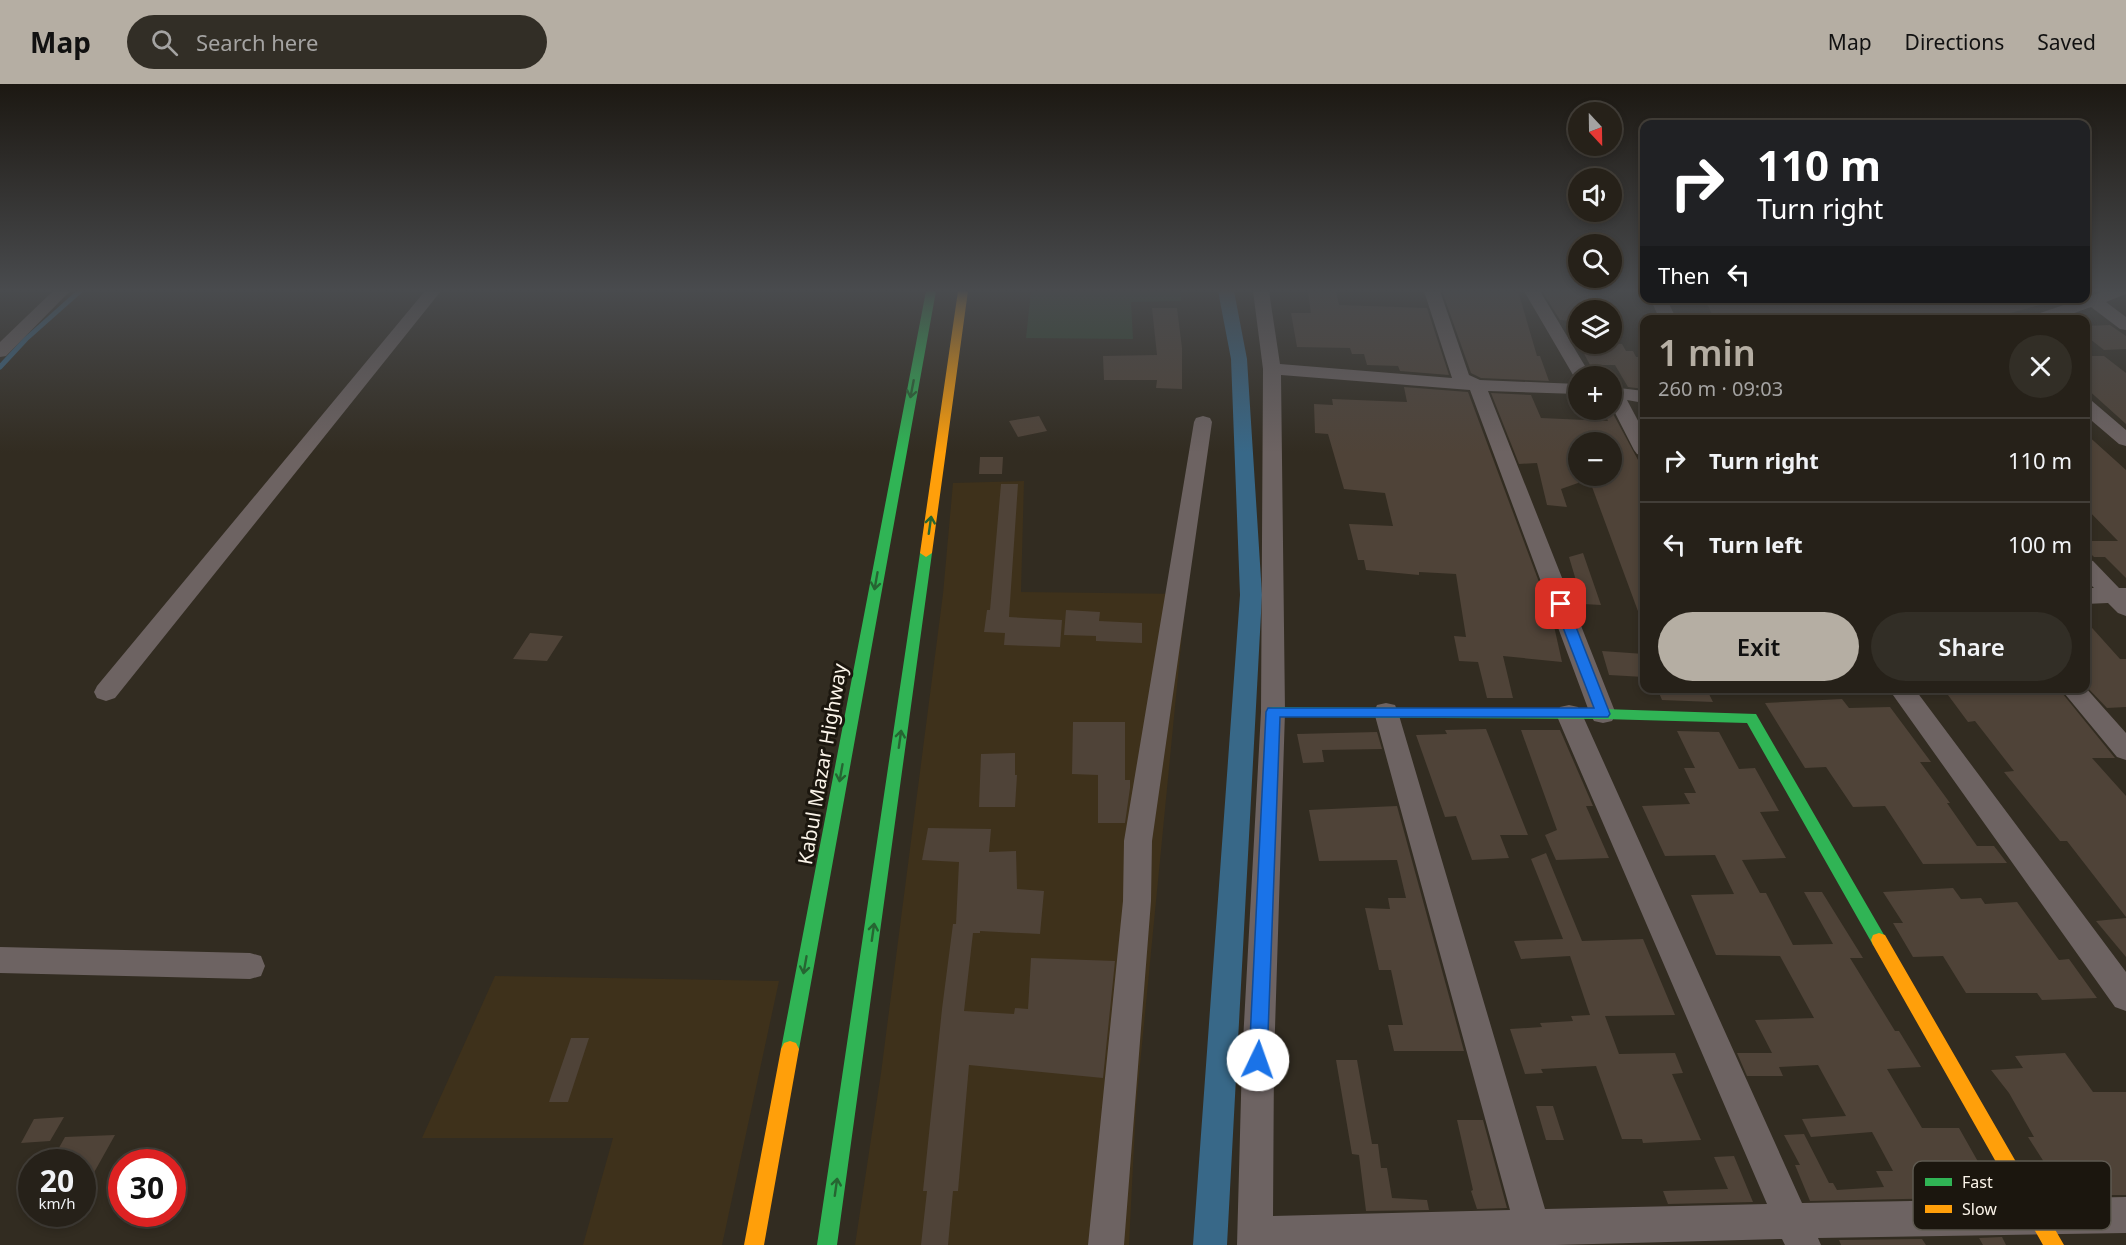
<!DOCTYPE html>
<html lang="en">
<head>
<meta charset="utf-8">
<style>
	body { margin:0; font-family:"Noto Sans",sans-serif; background:#322e26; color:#f1f3f6; height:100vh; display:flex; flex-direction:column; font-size:22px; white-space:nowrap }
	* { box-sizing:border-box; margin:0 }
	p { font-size:20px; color:#a4a3a2 }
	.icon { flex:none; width:33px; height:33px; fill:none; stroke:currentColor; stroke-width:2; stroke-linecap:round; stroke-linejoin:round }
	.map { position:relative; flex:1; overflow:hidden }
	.panel { position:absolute; left:1640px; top:231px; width:450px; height:378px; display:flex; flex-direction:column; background:#262119; border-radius:12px; box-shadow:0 3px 9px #0003,0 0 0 2px #423e38 }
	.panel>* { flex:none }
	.hud { position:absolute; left:1640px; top:36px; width:450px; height:183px; border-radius:12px; box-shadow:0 3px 9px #0003,0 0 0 2px #423e38; background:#202124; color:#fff; overflow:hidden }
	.needle { width:39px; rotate:158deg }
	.tools { position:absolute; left:1568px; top:18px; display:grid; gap:12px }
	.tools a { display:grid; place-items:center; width:54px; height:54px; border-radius:50%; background:#262119; box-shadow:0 3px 9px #0003,0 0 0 2px #423e38; font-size:30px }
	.speed { position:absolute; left:18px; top:1065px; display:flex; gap:12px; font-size:30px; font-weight:700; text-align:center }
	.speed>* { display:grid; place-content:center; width:78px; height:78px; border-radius:50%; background:#262119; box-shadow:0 3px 9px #0003,0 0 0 2px #423e38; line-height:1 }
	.speed small { font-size:15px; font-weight:400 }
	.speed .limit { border:9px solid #d22; background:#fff; color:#111 }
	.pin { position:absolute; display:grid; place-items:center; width:51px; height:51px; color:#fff; margin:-26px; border-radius:12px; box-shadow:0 3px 9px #0006 }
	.me { position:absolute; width:66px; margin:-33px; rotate:3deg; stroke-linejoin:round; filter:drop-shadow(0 0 4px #0008) }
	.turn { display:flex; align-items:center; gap:21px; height:126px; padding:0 18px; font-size:27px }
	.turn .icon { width:78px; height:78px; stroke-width:2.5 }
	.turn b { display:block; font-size:42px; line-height:51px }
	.then { display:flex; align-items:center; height:57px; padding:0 18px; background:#0003; gap:12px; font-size:22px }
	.round { display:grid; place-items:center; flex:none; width:63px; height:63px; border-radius:32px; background:#322e26 }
	.overview { display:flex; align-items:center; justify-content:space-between; height:102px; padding:0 18px }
	h1 { font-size:36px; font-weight:600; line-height:45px; color:#b5aea3 }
	.primary-button { display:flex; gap:12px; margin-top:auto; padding:12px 18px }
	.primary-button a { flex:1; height:69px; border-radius:36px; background:#b5aea3; color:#111; font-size:24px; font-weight:600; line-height:69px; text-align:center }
	.primary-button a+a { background:#322e26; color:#f1f3f6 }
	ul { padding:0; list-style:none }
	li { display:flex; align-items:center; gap:18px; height:84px; padding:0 18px; border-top:2px solid #423e38 }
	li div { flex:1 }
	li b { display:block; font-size:22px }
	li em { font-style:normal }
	header { display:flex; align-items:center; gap:36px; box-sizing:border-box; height:84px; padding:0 30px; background:#b5aea3; color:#111 }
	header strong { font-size:28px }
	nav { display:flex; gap:33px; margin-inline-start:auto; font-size:21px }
	.search { width:420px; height:54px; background:#322e26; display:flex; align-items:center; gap:15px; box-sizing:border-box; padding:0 21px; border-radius:33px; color:#a4a3a2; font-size:22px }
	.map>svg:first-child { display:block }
</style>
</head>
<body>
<header>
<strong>Map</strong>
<div class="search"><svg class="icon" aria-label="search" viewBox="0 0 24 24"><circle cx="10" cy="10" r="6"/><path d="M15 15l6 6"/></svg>Search here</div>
<nav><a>Map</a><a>Directions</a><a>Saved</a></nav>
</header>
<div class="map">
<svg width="2126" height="1161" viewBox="0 0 2126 1161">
	<rect width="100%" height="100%" fill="#322c21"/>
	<path fill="#3e311b" d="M1024 397 1021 508 1186 510 1136 1022 1129 1161H855L881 989 943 510 953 399Z
		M495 892 779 897 722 1161H583L613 1054H422Z"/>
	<path fill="#30472f" d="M1031 207H1180L1181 217 1131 218 1133 255 1026 254Z"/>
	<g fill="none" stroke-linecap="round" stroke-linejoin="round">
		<path stroke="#386888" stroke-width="5" d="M0 283 26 255 80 207"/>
		<path fill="#386888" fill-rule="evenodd" d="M1218 207H1234L1247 275 1262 511 1227 1161H1193L1240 511 1231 275Z"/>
	</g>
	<path fill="#4f4338" d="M1308 207H1336L1339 221 1427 224 1449 291 1400 287 1398 282 1367 281 1364 270H1352L1350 264 1297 263 1291 229H1311Z
		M1442 207H1518L1537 272H1540L1549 297 1481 294 1471 289Z
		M1542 207H1593L1604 226H1578V237L1560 236Z
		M1704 214H1962L1967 217 2043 214V220L1985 236H1715Z
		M1152 224H1177L1182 264V305L1156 304 1157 296H1104L1103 272 1157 271Z
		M2110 241 2126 252V265L2104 266 2085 251V242Z
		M1579 260H1622L1626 267H1633L1636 273H1644V305L1628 303 1615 281H1590Z
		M2085 272H2104L2126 289V340L2085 303Z
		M1404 303 1468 308 1552 533 1562 578 1503 572 1513 614H1487L1478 578 1459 577 1454 552 1466 553 1456 490 1419 488V491L1366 486 1364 476H1358L1349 440 1393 442 1385 409 1344 405 1328 350 1315 349 1314 320 1333 321 1332 315 1407 318Z
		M1491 309 1531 311 1541 334 1608 337 1603 326H1611L1644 387V537L1642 538 1588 392H1611V358H1578V399L1561 405 1567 423 1547 421 1537 379 1519 380Z
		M1039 332 1047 347 1018 353 1009 337Z
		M2085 349 2126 386V494L2105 473H2094L2085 464V457H2118L2085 423Z
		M980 373H1003L1002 390H979Z
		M1001 400H1018L1009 533 1062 536 1060 563 1004 561 1005 549 984 548 987 526H990Z
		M1583 469 1601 521 1583 520 1569 473Z
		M1066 526 1100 528 1099 537 1142 539V559L1096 557V552L1064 551Z
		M2085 536 2120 575H2126V623L2107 624 2085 601Z
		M530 549 563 552 547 577 513 575Z
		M1602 567 1644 570V593L1609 591Z
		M1657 604H1706L1713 618 1662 616Z
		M1990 604H2058L2115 674H2092L2126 712V833L2067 757H2060L2004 688 2014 687 1975 637 1968 638 1948 611 1994 610Z
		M1842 615 1849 624 1890 623 1931 678H1920L1950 719H1947L1977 762H1994L2007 779 1923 780 1885 722 1853 723 1826 683 1805 684 1765 619Z
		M1073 638H1125V696H1130V704L1125 739H1098V691L1072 690Z
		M1486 645 1528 751H1500L1509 774 1472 776 1456 732 1445 733 1416 651 1447 650 1445 646Z
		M1521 646H1560L1593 722H1586L1609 774 1556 776 1545 751 1557 746Z
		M1677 647 1719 648 1739 685 1755 684 1779 727 1760 728 1786 774 1742 776 1760 809H1766L1793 861 1833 860 1804 808H1822L1863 874H1850L1895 947H1899L1921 983 1887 985 1922 1044H1959L1998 1113 1810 1117 1795 1081H1800L1784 1051 1804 1050 1829 1099H1833L1837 1106 1884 1103 1876 1087H1893L1872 1048 1811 1053 1802 1035 1846 1032 1818 981 1779 983 1783 992H1747L1737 969H1772L1755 936 1814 934 1780 872 1716 871 1691 811 1734 810 1715 771 1665 772 1642 722 1690 720 1684 709H1696L1684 684H1695Z
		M1377 648 1382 665 1322 666 1324 678 1303 679 1297 650Z
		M1015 669V691H1017L1015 723H979L981 670Z
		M1397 722 1464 967H1394L1388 941H1403L1391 886H1379L1365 824 1390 825 1388 814H1406L1397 776 1319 777 1309 726Z
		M928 744 991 745 989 768 1016 767 1017 805 1044 807 1040 850 980 847V849H973L964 927 1014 930 1015 924 1028 925 1031 874 1115 877 1103 994 969 981 958 1107H953L948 1161H921L927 1107H923L942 925 953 840H956L959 778 922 776Z
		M1546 769 1582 857 1643 855 1675 931 1605 932 1619 970 1675 969 1683 989 1672 990 1701 1056 1643 1059 1642 1055H1622L1596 982 1541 985 1543 989 1525 990 1510 945 1542 943 1540 939 1573 937 1571 932 1590 931 1570 872 1521 875 1514 857 1563 855 1531 775Z
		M1953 804 1961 815 1981 814 1985 820 2017 818 2059 876 2069 875 2097 914 2042 916 2037 909H1966L1943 872 1913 873 1893 839H1903L1883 808Z
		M2126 834V873L2096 837Z
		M571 954H589L568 1018H549Z
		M2065 969 2093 1008H2126V1111H2097L2092 1102 2060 1103 2028 1053H2034L2009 1009 1991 986 2023 984 2015 972Z
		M1336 976H1357L1372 1060H1378L1381 1084H1387L1392 1114 1427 1116 1429 1126 1366 1127 1359 1071 1352 1070Z
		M1536 1022H1553L1564 1056H1546Z
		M64 1033 50 1057 21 1059 34 1035Z
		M1457 1036H1483L1507 1124 1477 1125 1471 1107 1473 1106Z
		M115 1051 82 1110V1077L51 1078 65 1053Z
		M1734 1072 1753 1118 1668 1120 1663 1107 1728 1105 1714 1073Z
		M2002 1153 2006 1161H1983L1979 1154Z
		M1922 1155 1926 1161H1841L1839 1156Z"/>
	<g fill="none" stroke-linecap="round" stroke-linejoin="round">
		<path fill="#6d6362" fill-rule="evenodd" d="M53 207H70L6 272 0 273V258Z
			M425 207H441L115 614 106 617 97 614 94 608 97 602Z
			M1253 207H1269L1280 280 1452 294 1424 207H1440L1469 291 1480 296 1578 300V310L1488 307 1616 630 1612 637 1603 639 1594 637 1590 630 1470 306 1281 291 1285 628 1274 976 1273 1132 1510 1126 1374 628 1377 621 1386 619 1395 621 1398 628 1545 1125 1767 1120 1556 630 1560 623 1569 621 1578 623 1582 630 1802 1119 2126 1113V1149L1818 1154 1821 1161H1785L1782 1155 1556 1161H1237L1242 976 1261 628 1263 285Z
			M1524 207H1540L1591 292H1578V296H1576Z
			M2105 207H2126V210L2106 218 2126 233V246L2120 245 2091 223 2055 236H2029L2031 232Z
			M1650 214H1666L1677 236H1660Z
			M1611 303 1644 307V319L1627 316 1644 348V372L1637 370 1634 366 1611 321Z
			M2085 315 2092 317 2126 346V362L2119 360 2085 331Z
			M1203 332 1210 334 1212 338 1152 757 1151 817 1124 1161H1088L1123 817 1124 757 1194 338 1196 334Z
			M2085 475 2093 477 2119 504H2126V532L2118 529 2108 519 2085 520V504H2094L2085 495Z
			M2085 603 2126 649V676L2117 673 2060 604H2085Z
			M1888 604H1914L2126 888V927L2115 923Z
			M0 863 250 869 261 872 265 882 261 892 250 895 0 889Z"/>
		<path fill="#30b455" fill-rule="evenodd" d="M926 207H936L799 965 796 971 790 973 784 971 781 965Z
			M926 465 932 469 837 1161H817L920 469Z
			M1273 623 1603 625 1756 630 1887 856 1885 861 1879 863 1873 861 1747 639 1603 635 1273 633 1268 632 1266 628 1268 624Z"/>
		<path fill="#ff9f0a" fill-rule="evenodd" d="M958 207H968L932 469 926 473 920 469Z
			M1879 849 1885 851 2064 1161H2043L1873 861 1871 856 1873 851Z
			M790 957 796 959 799 965 764 1161H744L781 965 784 959Z"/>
	</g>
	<defs><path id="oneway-shaft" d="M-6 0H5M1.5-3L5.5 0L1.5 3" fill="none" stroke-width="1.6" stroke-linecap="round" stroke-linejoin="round" transform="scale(1.5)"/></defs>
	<g stroke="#266532">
		<use href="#oneway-shaft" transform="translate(912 305) rotate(101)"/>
		<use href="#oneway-shaft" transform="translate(930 441) rotate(-82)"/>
		<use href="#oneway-shaft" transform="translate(876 497) rotate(100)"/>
		<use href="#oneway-shaft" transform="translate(900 655) rotate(-82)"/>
		<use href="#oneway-shaft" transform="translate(841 689) rotate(100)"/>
		<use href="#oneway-shaft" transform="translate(873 848) rotate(-82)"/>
		<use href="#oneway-shaft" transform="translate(805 881) rotate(100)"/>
		<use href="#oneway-shaft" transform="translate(836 1103) rotate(-82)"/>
	</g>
	<linearGradient id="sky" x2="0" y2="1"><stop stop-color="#1c1812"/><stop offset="0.56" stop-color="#494b4e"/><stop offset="1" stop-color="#494b4e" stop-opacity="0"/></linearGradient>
	<rect width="2126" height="369" fill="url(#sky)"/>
	<path fill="#1a73e8" stroke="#114b97" stroke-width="1.5" d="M1561 516 1567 520 1610 630 1608 633H1280L1267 976 1264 982 1258 985 1251 982 1249 976 1266 628 1268 624H1594L1554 520Z"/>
	<g text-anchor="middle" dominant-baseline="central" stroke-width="6" stroke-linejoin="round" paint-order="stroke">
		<g font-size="20" fill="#fbf4e9" stroke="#1b160e">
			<text transform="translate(822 680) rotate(-80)">Kabul Mazar Highway</text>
		</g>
	</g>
	<rect x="1913" y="1077" width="198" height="69" rx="9" fill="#1b160e" stroke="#5e5950" stroke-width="1.5"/>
	<rect x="1925" y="1094" width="27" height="8" fill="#30b455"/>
	<rect x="1925" y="1121" width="27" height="8" fill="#ff9f0a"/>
	<g font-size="16" fill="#fbf4e9">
		<text x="1962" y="1104">Fast</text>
		<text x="1962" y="1131">Slow</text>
	</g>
</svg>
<div class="tools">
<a><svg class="needle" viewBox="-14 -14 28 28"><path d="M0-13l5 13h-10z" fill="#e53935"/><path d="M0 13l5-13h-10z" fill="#a4a3a2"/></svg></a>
<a><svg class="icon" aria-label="sound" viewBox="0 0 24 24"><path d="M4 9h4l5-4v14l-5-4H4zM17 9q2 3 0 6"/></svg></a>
<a><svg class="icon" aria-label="search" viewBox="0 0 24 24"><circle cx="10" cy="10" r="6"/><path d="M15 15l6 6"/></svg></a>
<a><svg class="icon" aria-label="layers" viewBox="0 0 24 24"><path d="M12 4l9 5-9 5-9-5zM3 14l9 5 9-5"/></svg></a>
<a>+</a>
<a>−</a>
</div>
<div class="speed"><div>20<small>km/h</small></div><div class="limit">30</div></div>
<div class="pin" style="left:1561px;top:520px;background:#d93025"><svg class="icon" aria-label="arrive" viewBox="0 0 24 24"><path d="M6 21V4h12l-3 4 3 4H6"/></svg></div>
<svg class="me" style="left:1258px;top:976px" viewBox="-20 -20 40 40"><circle r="19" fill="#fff"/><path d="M0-13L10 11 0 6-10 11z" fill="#1a73e8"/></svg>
<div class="hud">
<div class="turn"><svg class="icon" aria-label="right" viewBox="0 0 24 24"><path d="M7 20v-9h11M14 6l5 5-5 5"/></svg><div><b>110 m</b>Turn right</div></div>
<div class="then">Then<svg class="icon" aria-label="left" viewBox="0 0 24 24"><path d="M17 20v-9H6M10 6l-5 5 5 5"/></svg></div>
</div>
<section class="panel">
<div class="overview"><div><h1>1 min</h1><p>260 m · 09:03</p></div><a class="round"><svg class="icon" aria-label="close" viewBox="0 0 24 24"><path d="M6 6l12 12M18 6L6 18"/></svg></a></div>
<ul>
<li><svg class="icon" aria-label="right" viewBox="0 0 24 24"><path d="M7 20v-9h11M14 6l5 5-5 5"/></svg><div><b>Turn right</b></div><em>110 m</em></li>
<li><svg class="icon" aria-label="left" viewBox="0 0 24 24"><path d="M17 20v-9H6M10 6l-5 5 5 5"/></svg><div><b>Turn left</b></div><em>100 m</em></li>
</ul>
<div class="primary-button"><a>Exit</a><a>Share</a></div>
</section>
</div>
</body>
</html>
